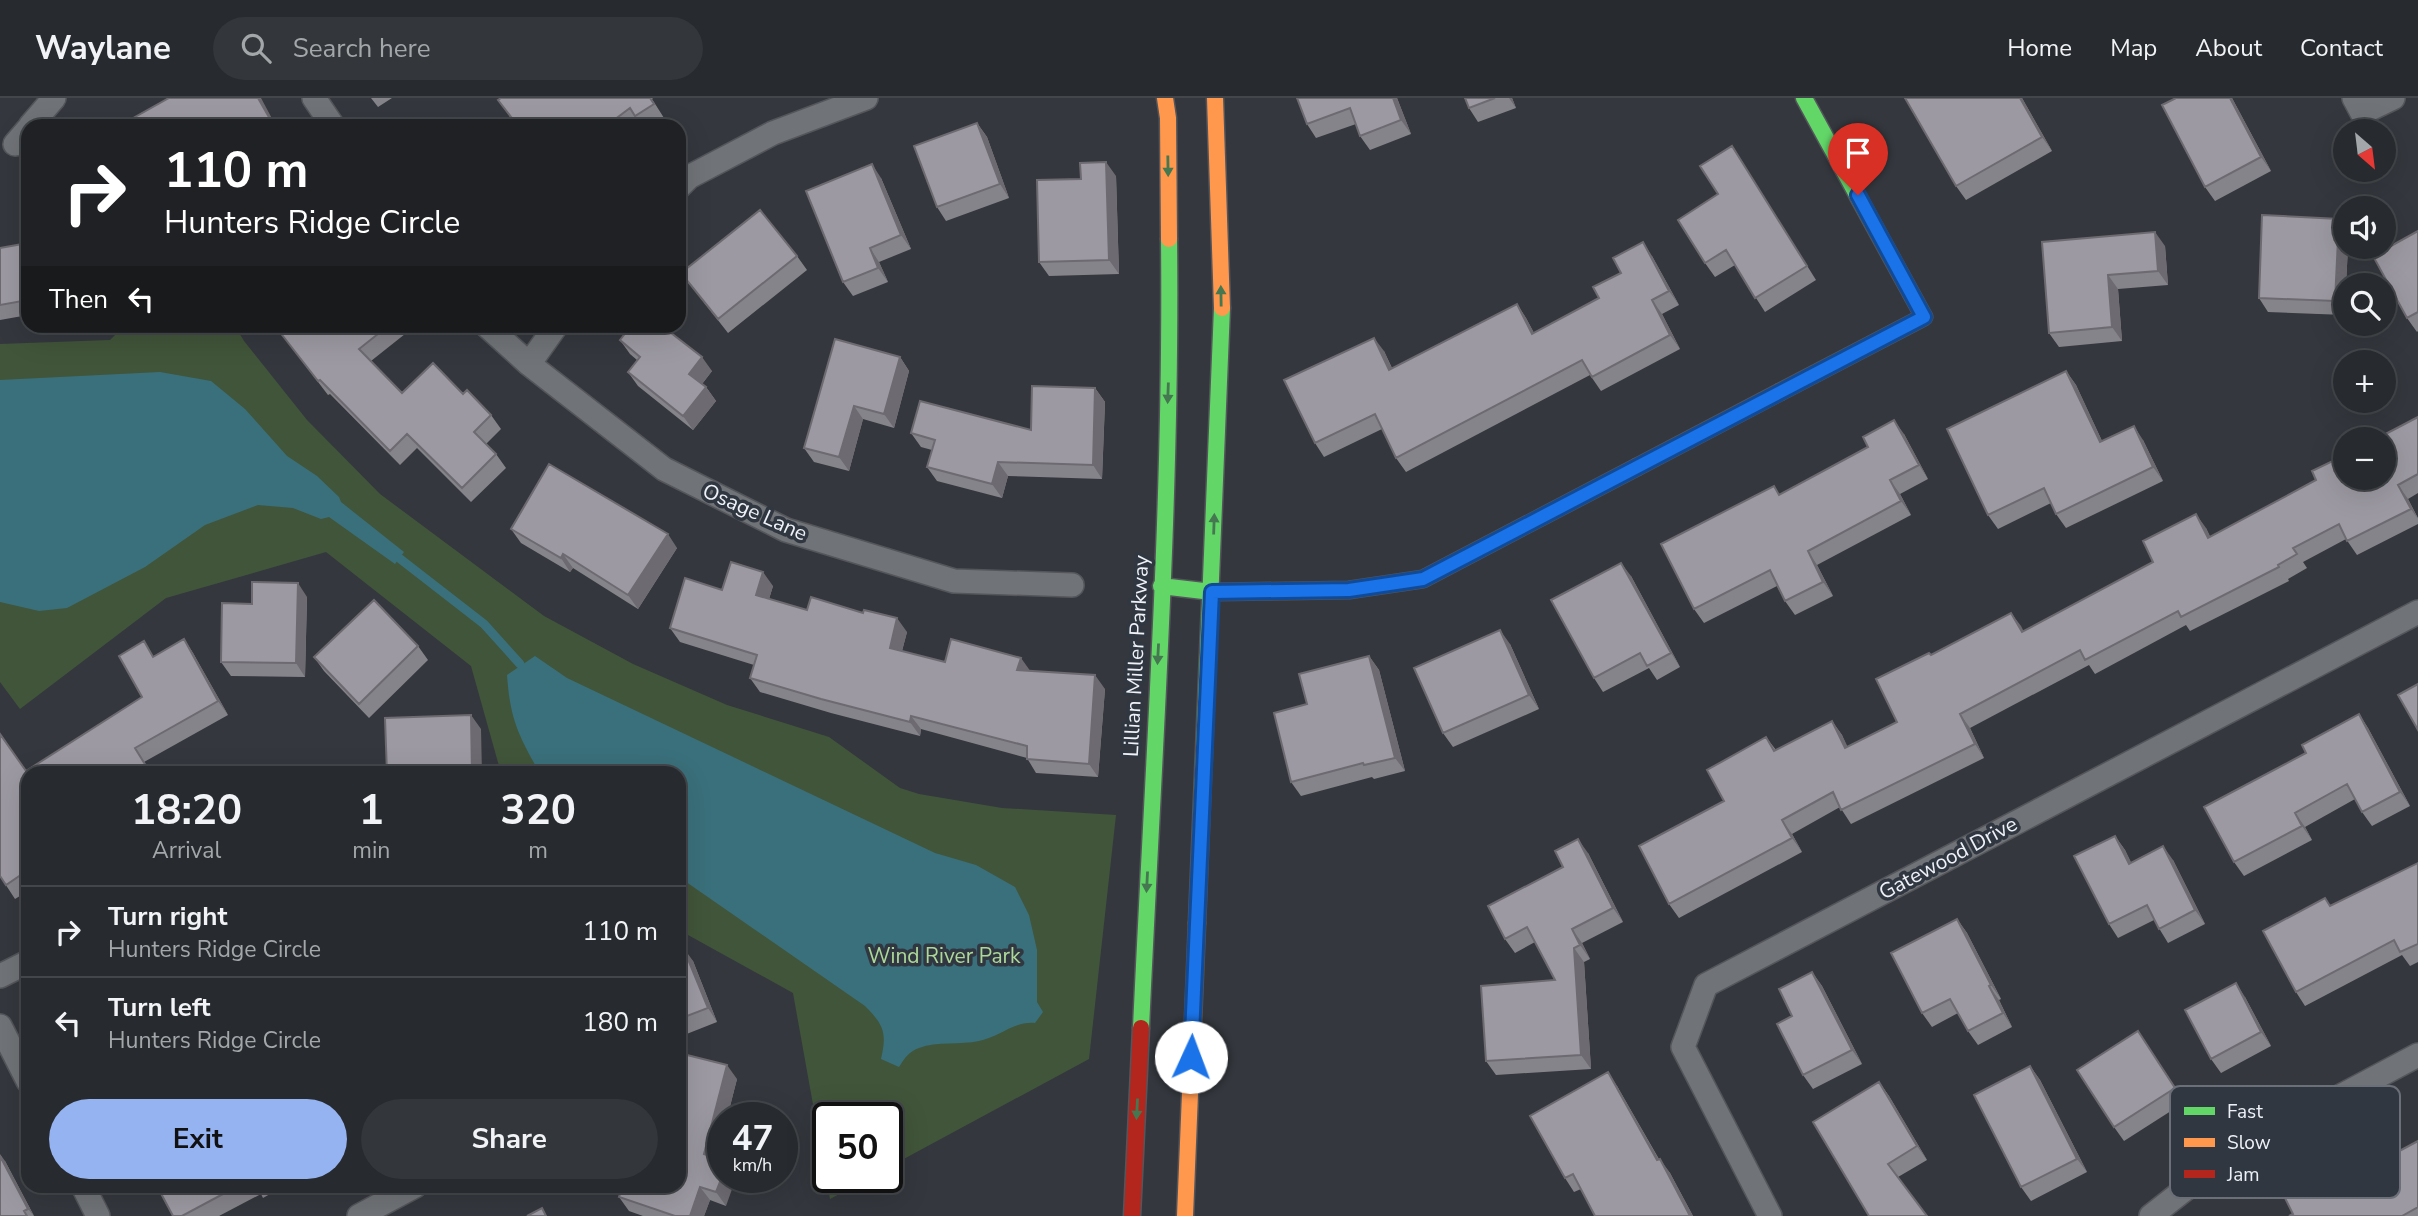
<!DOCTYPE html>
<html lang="en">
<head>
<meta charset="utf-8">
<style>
	body { margin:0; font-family:"Nunito Sans",sans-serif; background:#33363a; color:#f1f3f6; height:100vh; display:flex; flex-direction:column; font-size:26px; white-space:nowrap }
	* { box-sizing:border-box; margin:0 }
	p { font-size:23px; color:#a4a7aa }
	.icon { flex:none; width:38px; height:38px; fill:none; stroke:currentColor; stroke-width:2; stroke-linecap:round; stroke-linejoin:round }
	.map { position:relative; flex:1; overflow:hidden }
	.side { position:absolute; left:21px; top:668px; width:665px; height:427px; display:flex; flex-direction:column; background:#272a2e; border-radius:21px; box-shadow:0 7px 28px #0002,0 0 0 2px #43464a }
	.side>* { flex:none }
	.guide { position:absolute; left:21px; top:21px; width:665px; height:214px; border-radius:21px; box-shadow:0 7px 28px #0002,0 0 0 2px #43464a; background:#202124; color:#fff; overflow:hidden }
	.needle { width:46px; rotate:152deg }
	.tools { position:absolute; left:2333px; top:21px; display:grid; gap:14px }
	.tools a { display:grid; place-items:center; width:63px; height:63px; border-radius:50%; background:#272a2e; box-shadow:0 7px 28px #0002,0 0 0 2px #43464a; font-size:35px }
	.speed { position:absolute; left:707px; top:1004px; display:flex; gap:14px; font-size:35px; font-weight:700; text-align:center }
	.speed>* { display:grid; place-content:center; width:91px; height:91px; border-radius:50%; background:#272a2e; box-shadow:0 7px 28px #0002,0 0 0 2px #43464a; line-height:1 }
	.speed small { font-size:18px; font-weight:400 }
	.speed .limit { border:4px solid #111; border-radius:10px; background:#fff; color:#111 }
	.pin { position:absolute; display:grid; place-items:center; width:60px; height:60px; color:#fff; margin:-72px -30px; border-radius:50% 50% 50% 0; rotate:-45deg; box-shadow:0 0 7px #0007 }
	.pin .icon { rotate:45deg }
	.me { position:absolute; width:77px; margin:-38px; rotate:2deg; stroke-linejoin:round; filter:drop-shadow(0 0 5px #0008) }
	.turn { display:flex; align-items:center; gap:24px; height:147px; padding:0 28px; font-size:32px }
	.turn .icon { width:91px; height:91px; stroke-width:2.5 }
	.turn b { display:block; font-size:49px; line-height:60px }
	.then { display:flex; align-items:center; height:66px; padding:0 28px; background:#0003; gap:14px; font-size:26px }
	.eta { display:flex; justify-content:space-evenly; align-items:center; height:119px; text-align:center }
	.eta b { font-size:42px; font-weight:700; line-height:49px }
	.cta { display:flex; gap:14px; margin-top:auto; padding:14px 28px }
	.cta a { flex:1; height:80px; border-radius:42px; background:#95b2f1; color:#111; font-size:28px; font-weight:700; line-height:80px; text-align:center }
	.cta a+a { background:#33363a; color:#f1f3f6 }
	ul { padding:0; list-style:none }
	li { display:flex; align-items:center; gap:21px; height:91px; padding:0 28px; border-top:2px solid #43464a }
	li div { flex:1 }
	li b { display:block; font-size:26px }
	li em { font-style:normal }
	header { display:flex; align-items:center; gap:42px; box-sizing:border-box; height:98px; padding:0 35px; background:#272a2e; border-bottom:2px solid #43464a }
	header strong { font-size:33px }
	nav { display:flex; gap:38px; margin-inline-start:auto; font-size:24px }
	.search { width:490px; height:63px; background:#33363a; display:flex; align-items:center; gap:18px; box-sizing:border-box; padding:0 24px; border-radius:38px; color:#a4a7aa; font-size:26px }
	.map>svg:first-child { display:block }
</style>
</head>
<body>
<header>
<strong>Waylane</strong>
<div class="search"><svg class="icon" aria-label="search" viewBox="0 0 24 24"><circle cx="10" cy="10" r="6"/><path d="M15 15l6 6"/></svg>Search here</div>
<nav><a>Home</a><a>Map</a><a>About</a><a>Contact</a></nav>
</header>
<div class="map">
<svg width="2418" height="1118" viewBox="0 0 2418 1118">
	<rect width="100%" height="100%" fill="#34383e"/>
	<path fill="#41553a" d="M124 228H235L244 243 307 322 380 396 544 518 633 566 727 607 829 639 900 690 919 696 1002 710 1116 717 1089 961 887 1070V1020H828V1080H869L830 1101 793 895 679 832V676L501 675 471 568 326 454 166 500 20 611 0 584V246L110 242Z"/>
	<path fill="#3a707b" d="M160 274 211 283 245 311 287 358 317 378 339 399 341 404 404 454 395 466 329 419 321 421 293 410 258 407 205 427 145 469 67 510 39 513 0 504V282Z
		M535 558 567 580 935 755 976 767 1015 789 1029 817 1037 852V904L1043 914 1035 925C1014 923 1000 939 979 943 960 947 937 943 919 950 908 954 905 960 899 969L881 961C887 935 884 927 865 908L679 779V676H541L538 672C517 635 510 619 507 577Z"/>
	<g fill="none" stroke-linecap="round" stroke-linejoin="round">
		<path stroke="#3a707b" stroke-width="9" d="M399 460 484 526 520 566"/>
		<g stroke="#54565b" stroke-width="26">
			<path id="street" d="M314 0 333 28
				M2354 0 2362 15 2393 0
				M30 28 54 0
				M15 46 28 31
				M679 89 689 79 773 35 866 0
				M487 228 529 266 664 371 786 432 954 483 1072 487
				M529 266 556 228
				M0 878 28 864
				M0 928 28 983
				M83 1088 98 1118
				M359 1118 415 1088
				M1770 1118 1683 949 1706 887 2418 514
				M2151 1118 2226 1059 2418 957"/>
		</g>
		<g stroke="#54565b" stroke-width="19">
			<path id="fast" d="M1780 294 1924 219 1804 0
				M1161 488 1212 494 1349 492 1423 481 1637 369
				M1197 825 1222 210
				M1141 930C1153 667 1172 404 1169 141"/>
		</g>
		<g stroke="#54565b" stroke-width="19">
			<path id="slow" d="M1165 0 1168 20 1169 141
				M1215 0 1222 210
				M1185 1118 1197 825"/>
		</g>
		<g stroke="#54565b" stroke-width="19">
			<path id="jam" d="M1637 369 1780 294
				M1132 1118 1141 930"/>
		</g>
		<use href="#street" stroke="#707377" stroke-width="23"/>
		<use href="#fast" stroke="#63d668" stroke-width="16"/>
		<use href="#slow" stroke="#ff974d" stroke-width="16"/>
		<use href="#jam" stroke="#b3261e" stroke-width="16"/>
	</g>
	<path fill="#86848b" d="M371 0H392L378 9Z
		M501 0H653L652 1 664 20 652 28H642L639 24 634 28H517L498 2Z
		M1297 0H1397L1411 36 1370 52 1360 38 1356 26 1316 40 1307 26Z
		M1465 0H1512L1516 10 1478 24 1469 10Z
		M2022 0 2052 53 1966 102 1956 88Z
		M2176 0H2232L2271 73 2215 103 2205 89Z
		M977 25 987 39 1009 100 946 123 937 109Z
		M1741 62 1816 182 1765 214 1735 167 1715 179 1705 165 1718 96Z
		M1116 78 1119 176 1049 178 1039 164 1081 81Z
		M881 80 911 151 879 164 888 184 853 198 843 184Z
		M2339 121 2345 130V149H2348L2346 187H2345V217L2268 214 2259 200Z
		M2418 133V233L2417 234 2407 220Z
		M2042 144 2165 148 2168 187 2118 191 2122 243 2059 249 2049 235Z
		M28 145V217L0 222V150Z
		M797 158 807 172 728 235 681 175Z
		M1652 158 1679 207 1662 216 1680 251 1601 293 1590 277 1406 374 1396 360 1382 331 1324 359 1315 345 1384 253 1392 270 1517 206 1526 220 1534 235 1599 200Z
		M285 228H400L405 236 371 263 402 295 463 296 491 317 501 331 486 346 496 356 506 370 471 404 417 350 400 367 330 296 328 297 279 233Z
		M620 242 712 273 702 286 706 289 716 303 693 332 638 288 628 274 637 262 630 256Z
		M900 259 909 273 894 330 863 321 849 373 814 364 804 350Z
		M2066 273 2076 287 2102 343 2143 342 2163 383 2066 430 2056 416 2051 405 1998 431 1988 417Z
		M1095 290 1105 304 1102 381 1008 378 1002 400 937 383 927 369 932 352 921 349 911 335 1031 332Z
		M2418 319V395L2408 401 2418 420V426L2357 457 2346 441 2303 464 2307 470 2288 481 2289 483 2190 533 2186 527 2095 576 2089 567 1970 630 1984 660 1851 726 1840 709 1792 736 1802 754 1679 820 1669 806 1724 703 1766 639 1776 652 1832 623 1842 637 1847 649 1897 624 1931 557 2011 515 2023 533 2153 464 2206 430 2210 439 2316 382Z
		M1904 336 1928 381 1900 396 1911 417 1817 467 1833 498 1795 517 1785 503 1777 488 1704 525 1694 511 1781 397 1868 349Z
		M511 431 677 450 638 511 573 470 570 474 521 445Z
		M1631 478 1680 569 1657 582 1649 570 1603 594 1594 580Z
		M773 488 769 501 807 512 907 534 902 553 945 564 1030 573 1105 591 1098 679 1036 675 1027 660 921 631 920 638 831 615 760 594 750 580 754 567 680 544 670 530 722 492Z
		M307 499 305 579 231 578 221 564 252 506Z
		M184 541 193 555 228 617 144 664 28 676V793L15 801 0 778 26 673 142 599 154 558Z
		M1510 546 1539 611 1453 649 1443 635Z
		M418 548 428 562 369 620 324 573 314 559Z
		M1369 558 1379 572 1405 673 1374 681 1372 679 1301 698 1291 684 1307 606Z
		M2359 616 2368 630 2410 708 2372 728 2362 714 2355 701 2305 729 2312 742 2244 778 2234 764 2306 655Z
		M2115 738 2125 752 2131 765 2173 762 2205 826 2168 845 2154 822 2118 840 2109 826Z
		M1588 755 1623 824 1582 845 1590 861 1584 864 1591 971 1496 977 1486 963 1555 882 1535 844 1515 855 1505 841 1563 769Z
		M2418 765V864L2410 868 2402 857 2305 908 2296 894Z
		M1957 821 1967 835 2001 901 1999 902 2012 929 1978 947 1968 933 1958 915 1932 929 1922 915Z
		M679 851 693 863 717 924 679 939Z
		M1812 874 1822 888 1862 966 1813 991 1803 977Z
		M2245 899 2271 948 2221 975 2211 961Z
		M2138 933 2185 1004 2124 1043 2114 1029Z
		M2030 968 2040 982 2087 1074 2031 1103 2021 1089Z
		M737 981 727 1020H723V1036L716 1060 726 1108 710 1102 704 1118H643L629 1113 619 1099Z
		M1879 984 1889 998 1927 1062 1898 1079 1869 1118Z
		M1617 988 1659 1061 1670 1075 1693 1118H1595L1581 1091 1574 1094 1565 1080Z
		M2418 1043V1118H2289L2326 1092Z
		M5 1063 34 1118H0Z
		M157 1088H284L263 1100 261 1096 219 1118H173Z"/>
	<path fill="#6d6b71" d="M258 0H261L276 28H274Z
		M1393 0H1397L1411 36 1401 22Z
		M1509 0H1512L1516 10Z
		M2020 0H2022L2052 53 2042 39Z
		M2230 0H2232L2271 73 2261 59Z
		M977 25 987 39 1009 100 1000 86Z
		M1106 64 1116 78 1119 176 1109 162Z
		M872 66 881 80 911 151 901 137Z
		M2339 121 2345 130V149H2348L2346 187H2345V217L2335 203Z
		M2155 134 2165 148 2168 187 2158 173Z
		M1643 144 1652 158 1679 207 1669 193Z
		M870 150 879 164 888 184 878 170Z
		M2108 177 2118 191 2122 243 2112 229Z
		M1652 202 1662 216 1680 251 1670 237Z
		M1517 206 1526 220 1542 250 1532 236Z
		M1374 240 1384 253 1399 286 1389 272Z
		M702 259 712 273 699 290 689 276Z
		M900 259 909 273 894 330 884 316Z
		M2066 273 2076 287 2109 358 2100 344Z
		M706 289 716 303 693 332 683 318Z
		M1095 290 1105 304 1102 381 1093 367Z
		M854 308 863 321 849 373 839 359Z
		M1894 322 1904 336 1928 381 1919 367Z
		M2134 328 2143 342 2163 383 2153 369Z
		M998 364 1008 378 1002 400 992 386Z
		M1890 382 1900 396 1911 417 1901 403Z
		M2398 387 2408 401 2418 421 2411 411Z
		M2196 416 2206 430 2218 454 2208 440Z
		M668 436 677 450 638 511 628 497Z
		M1808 453 1817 467 1833 498 1823 484Z
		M563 456 573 470 570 474 561 460Z
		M1621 465 1631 478 1680 569 1671 555Z
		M763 474 773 488 766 511 756 497Z
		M298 485 307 499 305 579 296 565Z
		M2011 515 2021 528 2031 548 2022 534Z
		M897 520 907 534 899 564 890 550Z
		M1500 532 1510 546 1539 611 1529 597Z
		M184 541 193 555 228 617 218 603Z
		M1369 558 1379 572 1405 673 1395 660Z
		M1021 560 1031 574 1017 572Z
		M1095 577 1105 591 1098 679 1089 666Z
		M1960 616 1970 630 1984 660 1975 646Z
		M2359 616 2368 630 2410 708 2400 694Z
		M471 617 481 631 482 676H472Z
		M911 618 921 631 920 638 910 624Z
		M1832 623 1842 637 1855 664 1845 650Z
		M2295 715 2305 729 2312 742 2302 728Z
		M1782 722 1792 736 1802 754 1792 740Z
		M2115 738 2125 752 2139 780 2129 766Z
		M1578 741 1588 755 1623 824 1613 810Z
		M2163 748 2173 762 2205 826 2195 812Z
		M1957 821 1967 835 2001 901 1991 887Z
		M1572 831 1582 845 1590 861 1580 847Z
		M683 849 693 863 717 924 708 910Z
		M1574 850 1584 864 1591 971 1581 957Z
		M1812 874 1822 888 1862 966 1852 952Z
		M2236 885 2245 899 2271 948 2261 934Z
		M1989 888 1999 902 2012 929 2003 915Z
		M727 967 737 981 727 1020H723V1036L714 1070 704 1056Z
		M2030 968 2040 982 2087 1074 2077 1061Z
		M1608 974 1617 988 1667 1076 1657 1062Z
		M1879 984 1889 998 1927 1062 1917 1048Z
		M0 1056 5 1063 34 1118 28 1111 0 1058Z
		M1660 1061 1670 1075 1693 1118H1690Z
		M723 1076V1080H736L726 1108 716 1094Z
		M700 1089 710 1102 704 1118H690Z"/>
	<path fill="#9c99a2" stroke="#6d6b71" stroke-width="2" d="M169 0H258L274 28H119Z
		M501 0H650L654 6 635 18 630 10 606 28H518L498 2Z
		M1297 0H1393L1401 22 1360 38 1350 10 1307 26Z
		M1465 0H1495L1469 10Z
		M1905 0H2020L2042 39 1956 88Z
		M2176 0H2230L2261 59 2205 89 2162 7Z
		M977 25 1000 86 937 109 914 48Z
		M1732 48 1807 168 1755 200 1726 152 1705 165 1678 122 1718 96 1700 68Z
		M1106 64 1109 162 1039 164 1037 82 1081 81 1080 65Z
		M872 66 901 137 870 150 878 170 843 184 806 93Z
		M760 112 797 158 718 221 681 175Z
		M2262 117 2339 121 2335 203 2259 200Z
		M2418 133V214L2407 220 2373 158Z
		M2155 134 2158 173 2108 177 2112 229 2049 235 2042 144Z
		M1643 144 1669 193 1652 202 1670 237 1592 279 1582 262 1396 360 1375 316 1315 345 1284 282 1374 240 1389 272 1517 206 1532 236 1599 200 1593 189 1621 175 1613 160Z
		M28 145V202L0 207V150Z
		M285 228H388L359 251 402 295 433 265 463 296 467 292 491 317 474 334 496 356 462 390 407 336 390 353 320 282 318 283 279 233Z
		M631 228H662L702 259 689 276 706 289 683 318 628 274 640 259 620 242Z
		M835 241 900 259 884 316 854 308 839 359 804 350Z
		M2066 273 2100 344 2134 328 2153 369 2056 416 2044 390 1988 417 1947 331Z
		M1032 288 1095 290 1093 367 998 364 992 386 927 369 935 342 911 335 920 303 1031 332Z
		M2418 319V376L2398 387 2411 411 2347 443 2339 426 2293 450 2297 456 2278 467 2279 469 2181 519 2178 513 2085 562 2080 552 1960 616 1975 646 1841 712 1833 694 1782 722 1792 740 1669 806 1639 748 1724 703 1707 672 1766 639 1774 653 1832 623 1845 650 1897 624 1876 581 1929 555 1931 557 2011 515 2022 534 2153 464 2143 443 2196 416 2208 440 2316 382 2312 373 2345 357V380H2384V341H2376Z
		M1894 322 1919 367 1890 382 1901 403 1808 453 1823 484 1785 503 1770 472 1694 511 1661 446 1774 388 1779 397 1868 349 1863 339Z
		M549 366 668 436 628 497 563 456 561 460 511 431Z
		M731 464 763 474 756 497 807 512 811 499 863 515 864 512 897 520 890 550 945 564 951 541 1021 560 1017 572 1095 577 1089 666 1027 661V648L911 618 910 624 821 601 750 580 757 557 670 530 685 480 722 492Z
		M1621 465 1671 555 1647 568 1640 555 1594 580 1551 502Z
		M252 484 298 485 296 565 221 564 222 505 252 506Z
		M374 502 418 548 359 606 314 559Z
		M1500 532 1529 597 1443 635 1414 570Z
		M184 541 218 603 135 650 151 676H28V772L6 787 0 778V636L26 673 142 599 119 558 144 543 153 559Z
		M1369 558 1395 660 1364 667 1363 665 1291 684 1274 615 1307 606 1299 576Z
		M2418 586V632L2398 597Z
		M2359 616 2400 694 2362 714 2347 686 2295 715 2302 728 2234 764 2204 709 2306 655 2302 647Z
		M471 617 472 676H387L385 620Z
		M2115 738 2129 766 2163 748 2195 812 2159 831 2147 807 2109 826 2074 758Z
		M1578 741 1613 810 1572 831 1580 847 1574 850 1581 957 1486 963 1481 888 1555 882 1527 829 1505 841 1488 808 1563 769 1555 753Z
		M2418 765V846L2400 854 2394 842 2296 894 2263 833 2325 800 2330 808Z
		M1957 821 1991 887 1989 888 2003 915 1968 933 1950 901 1922 915 1891 855Z
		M683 849 708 910 679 921V851Z
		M1812 874 1852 952 1803 977 1777 926 1792 918 1779 891Z
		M2236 885 2261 934 2211 961 2185 912Z
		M2138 933 2175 990 2114 1029 2077 972Z
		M679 955 727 967 704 1056 723 1062V1076L716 1094 700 1089 690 1118H675L619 1099 623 1088H679Z
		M2030 968 2077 1061 2021 1089 1974 997Z
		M1608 974 1657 1062 1660 1061 1690 1118H1595L1573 1076 1565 1080 1530 1018Z
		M1879 984 1917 1048 1888 1066 1927 1118H1869L1813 1024Z
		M2418 1043V1109L2402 1118H2289L2293 1116 2284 1098 2318 1080 2325 1093Z
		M0 1058 28 1111 24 1113 27 1118H0Z
		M157 1088H238L182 1118H173Z
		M542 1110 546 1118H527Z"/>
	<defs><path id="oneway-solid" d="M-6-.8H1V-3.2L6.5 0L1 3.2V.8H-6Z" transform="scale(1.75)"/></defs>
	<g fill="#457751">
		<use href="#oneway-solid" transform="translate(1168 68) rotate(89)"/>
		<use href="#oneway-solid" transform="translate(1221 198) rotate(-91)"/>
		<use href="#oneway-solid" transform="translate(1168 295) rotate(92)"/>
		<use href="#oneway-solid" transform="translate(1214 426) rotate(-88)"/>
		<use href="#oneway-solid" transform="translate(1158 556) rotate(93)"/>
		<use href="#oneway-solid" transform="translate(1147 784) rotate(93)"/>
		<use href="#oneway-solid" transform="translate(1137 1011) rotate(93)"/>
	</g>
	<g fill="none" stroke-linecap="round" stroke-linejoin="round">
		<g stroke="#114b97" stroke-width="18">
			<path id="route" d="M1191 959 1212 494 1349 492 1423 481 1924 219 1858 97"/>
		</g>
		<use href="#route" stroke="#1a73e8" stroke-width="12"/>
	</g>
	<g text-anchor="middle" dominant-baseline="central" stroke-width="7" stroke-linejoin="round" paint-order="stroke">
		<g font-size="21" fill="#eef2f8" stroke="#313741">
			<text transform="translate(755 414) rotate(24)">Osage Lane</text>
			<text transform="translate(1136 558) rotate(-87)">Lillian Miller Parkway</text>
			<text transform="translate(1948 760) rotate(-28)">Gatewood Drive</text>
		</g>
		<g font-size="21" fill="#aed89a" stroke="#313741">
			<text x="944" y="858">Wind River Park</text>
		</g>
	</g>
	<rect x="2170" y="988" width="230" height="112" rx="10" fill="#313741" stroke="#6a6f78" stroke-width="2"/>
	<rect x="2184" y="1009" width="31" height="8" fill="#63d668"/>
	<rect x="2184" y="1040" width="31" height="9" fill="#ff974d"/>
	<rect x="2184" y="1072" width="31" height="8" fill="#b3261e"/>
	<g font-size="19" fill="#eef2f8">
		<text x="2227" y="1020">Fast</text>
		<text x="2227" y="1051">Slow</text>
		<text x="2227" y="1083">Jam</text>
	</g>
</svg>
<div class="tools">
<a><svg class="needle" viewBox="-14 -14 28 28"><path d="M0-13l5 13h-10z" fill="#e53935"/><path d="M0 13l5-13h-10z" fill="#a4a7aa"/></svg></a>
<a><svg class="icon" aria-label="sound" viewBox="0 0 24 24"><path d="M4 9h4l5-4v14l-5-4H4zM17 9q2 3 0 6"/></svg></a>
<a><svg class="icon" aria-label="search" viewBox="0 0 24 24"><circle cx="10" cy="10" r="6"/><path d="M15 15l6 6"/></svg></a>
<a>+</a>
<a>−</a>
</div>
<div class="speed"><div>47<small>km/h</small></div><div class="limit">50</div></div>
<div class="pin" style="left:1858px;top:97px;background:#d93025"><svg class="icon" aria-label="arrive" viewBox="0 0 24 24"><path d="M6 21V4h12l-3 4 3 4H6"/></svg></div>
<svg class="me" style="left:1191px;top:959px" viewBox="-20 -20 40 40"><circle r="19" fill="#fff"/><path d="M0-13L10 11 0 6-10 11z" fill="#1a73e8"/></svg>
<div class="guide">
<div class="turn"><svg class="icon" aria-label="right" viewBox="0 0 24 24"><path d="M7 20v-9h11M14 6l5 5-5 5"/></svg><div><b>110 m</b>Hunters Ridge Circle</div></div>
<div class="then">Then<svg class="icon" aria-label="left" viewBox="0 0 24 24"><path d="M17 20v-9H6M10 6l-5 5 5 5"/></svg></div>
</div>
<section class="side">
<div class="eta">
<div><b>18:20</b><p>Arrival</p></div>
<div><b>1</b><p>min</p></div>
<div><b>320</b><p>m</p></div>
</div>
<ul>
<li><svg class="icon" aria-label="right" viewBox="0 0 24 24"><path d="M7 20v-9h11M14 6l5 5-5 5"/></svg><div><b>Turn right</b><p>Hunters Ridge Circle</p></div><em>110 m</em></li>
<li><svg class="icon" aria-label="left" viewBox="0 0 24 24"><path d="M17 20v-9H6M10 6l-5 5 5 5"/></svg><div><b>Turn left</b><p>Hunters Ridge Circle</p></div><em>180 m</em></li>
</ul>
<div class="cta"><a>Exit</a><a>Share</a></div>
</section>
</div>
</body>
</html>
